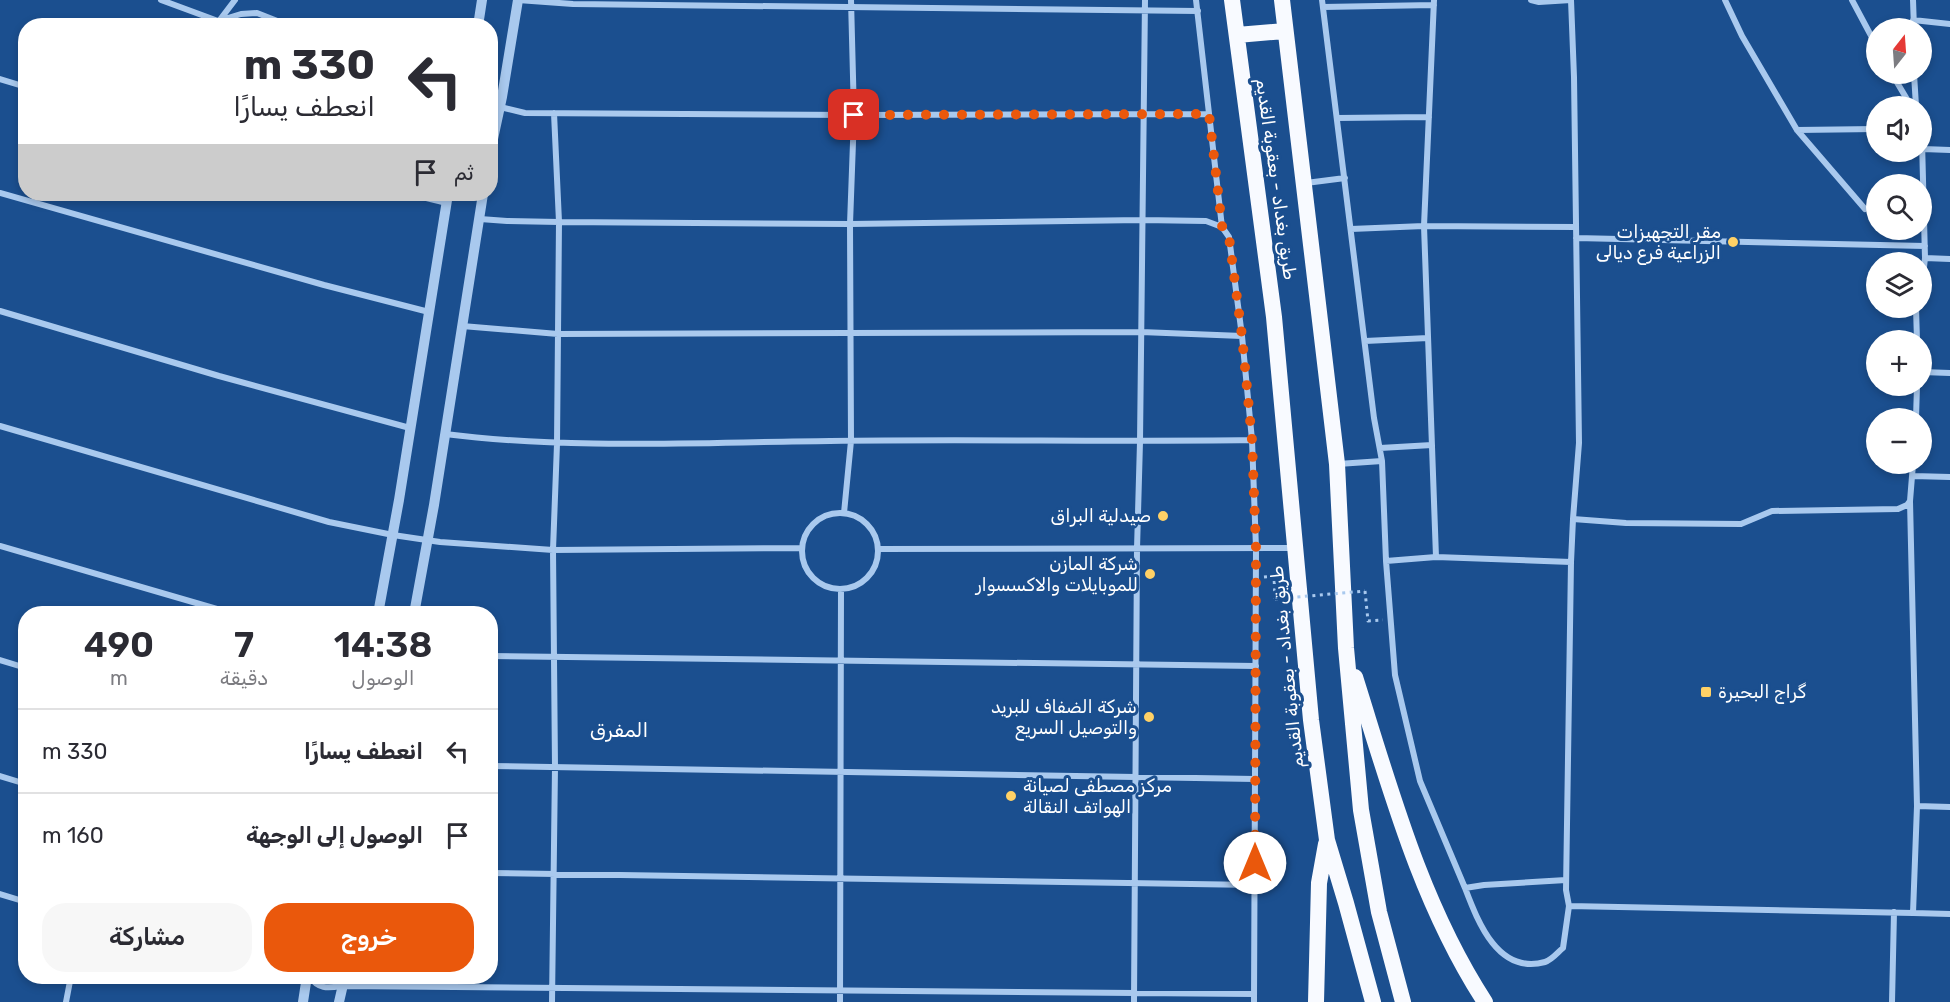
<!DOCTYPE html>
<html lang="ar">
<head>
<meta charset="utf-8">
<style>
	body { margin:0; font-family:Rubik,"Noto Sans Arabic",sans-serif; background:#f7f7f7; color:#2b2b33; direction:rtl; height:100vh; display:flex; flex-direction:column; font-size:22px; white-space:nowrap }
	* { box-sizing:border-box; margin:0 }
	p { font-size:20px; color:#7c7c81 }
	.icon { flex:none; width:33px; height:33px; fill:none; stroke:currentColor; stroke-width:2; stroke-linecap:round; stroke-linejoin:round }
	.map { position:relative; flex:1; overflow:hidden; direction:ltr }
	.side { position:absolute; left:18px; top:606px; width:480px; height:378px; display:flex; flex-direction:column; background:#fff; border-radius:24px; box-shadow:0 3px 9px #0003; direction:rtl }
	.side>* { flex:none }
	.banner { position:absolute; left:18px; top:18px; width:480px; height:183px; border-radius:24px; box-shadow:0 3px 9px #0003; direction:rtl; background:#fff; color:#2b2b33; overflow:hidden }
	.needle { width:39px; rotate:17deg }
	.tools { position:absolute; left:1866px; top:18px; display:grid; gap:12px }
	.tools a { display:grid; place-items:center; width:66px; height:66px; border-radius:50%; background:#fff; box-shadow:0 3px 9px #0003; font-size:30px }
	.pin { position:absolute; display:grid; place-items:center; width:51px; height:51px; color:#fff; margin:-26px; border-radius:12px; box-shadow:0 3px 9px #0006 }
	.me { position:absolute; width:66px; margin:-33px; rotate:0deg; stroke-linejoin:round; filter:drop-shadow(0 0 4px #0008) }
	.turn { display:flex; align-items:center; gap:21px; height:126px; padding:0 24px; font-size:27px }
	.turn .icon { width:78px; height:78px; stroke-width:2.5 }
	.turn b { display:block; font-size:42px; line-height:51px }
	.then { display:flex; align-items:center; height:57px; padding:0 24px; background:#0003; gap:12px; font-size:22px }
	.eta { display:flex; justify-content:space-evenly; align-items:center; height:102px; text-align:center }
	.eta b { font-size:36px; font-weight:600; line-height:42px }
	.primary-button { display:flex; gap:12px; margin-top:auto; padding:12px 24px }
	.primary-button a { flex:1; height:69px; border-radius:24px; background:#ea580c; color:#fff; font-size:24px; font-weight:600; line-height:69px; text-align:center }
	.primary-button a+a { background:#f7f7f7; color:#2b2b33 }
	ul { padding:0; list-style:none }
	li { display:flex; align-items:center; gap:18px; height:84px; padding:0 24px; border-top:2px solid #e1e1e2 }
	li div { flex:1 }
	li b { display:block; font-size:22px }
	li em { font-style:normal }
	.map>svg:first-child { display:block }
</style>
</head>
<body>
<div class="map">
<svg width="1950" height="1002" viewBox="0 0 1950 1002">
	<rect width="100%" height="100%" fill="#1b4f8f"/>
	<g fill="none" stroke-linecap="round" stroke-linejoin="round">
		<path stroke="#a9c9ee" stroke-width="3" stroke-dasharray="3 4.5" stroke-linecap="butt" d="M1264 577 1274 576 1275 599
			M1365 591 1368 621 1383 620"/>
		<path stroke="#a9c9ee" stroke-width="6" d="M161 0 218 21 241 14 257 13 290 26
			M518 0 573 4 1198 11
			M1196 0 1222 227 1229 237 1242 336 1252 440 1256 548 1254 1002
			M1322 0 1374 418 1382 461 1386 561 1436 557
			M1434 0 1424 226 1436 557 1571 562
			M1531 0 1539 2 1571 0 1574 77 1579 443 1573 519 1571 562 1566 890 1569 906 1913 913 1917 806 1910 501
			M1725 0 1742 36 1797 130 1865 209
			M1852 0 1876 45
			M1913 0 1914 28
			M1323 7 1434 5
			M1913 20 1950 24
			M219 21 235 0
			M1892 74 1911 106
			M1914 74 1916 106
			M0 79 26 87
			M500 107 525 113 854 115 1209 114
			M1337 118 1429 117
			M1797 130 1876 129
			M1922 141 1925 258 1922 285
			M1923 149 1950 150
			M1306 183 1345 178
			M0 193 324 285 429 312
			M410 194 447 203
			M480 219 507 221 559 222 850 224 1142 220 1206 221 1222 227
			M1351 229 1424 226 1576 227
			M1576 238 1925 246
			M1925 258 1950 259
			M1916 308 1917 340
			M0 311 219 376 410 428
			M462 326 558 334 1141 332 1242 336
			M1365 341 1428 338
			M1922 372 1950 373
			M1916 418 1917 386
			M0 426 329 522 393 535 440 542 553 550 802 548
			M445 434C572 450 702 442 830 441 970 439 1111 442 1252 440
			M1380 448 1432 445
			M1338 464 1382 461
			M1913 476 1950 477
			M802 551a38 38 0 1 1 76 0a38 38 0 1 1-76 0Z
			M844 513 851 441 850 224 854 115 851 0
			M1573 519 1626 523 1741 524 1772 511 1898 509 1907 505 1910 501 1913 464
			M0 546 234 614
			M878 549 1294 548
			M1386 561 1395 675 1420 781 1465 888
			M490 656 1256 666
			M0 660 26 668
			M490 766 1255 779
			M0 776 26 784
			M1917 806 1950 807
			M490 873 1255 885
			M1566 880 1484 885 1465 888C1478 922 1498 975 1545 962 1552 960 1558 952 1563 948L1569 906
			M0 894 26 902
			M1913 913 1950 914
			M309 976C319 990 328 988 343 986L1254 994
			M66 1002 71 976
			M552 1002 555 767 553 550 557 444 559 222 554 113
			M840 1002 841 589
			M1134 1002 1137 549 1140 442 1145 0
			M1892 1002 1894 912"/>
		<path stroke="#a9c9ee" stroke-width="10" d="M478 26 482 0
			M490 153 502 97 518 0
			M378 614 399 500 448 194
			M414 614 434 505 483 194
			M303 1002 307 976
			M339 1002 345 976"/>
		<path stroke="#f8faff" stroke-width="16" d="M1232 0 1274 317 1311 720 1327 840 1346 903 1373 1002
			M1282 0 1337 464 1346 648 1361 810 1379 912 1403 1002
			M1237 35 1285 31
			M1355 677C1390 788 1421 904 1485 1002
			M1316 1002 1319 883 1326 844"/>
		<path stroke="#a9c9ee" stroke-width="3" stroke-dasharray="3 4.5" stroke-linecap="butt" d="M1275 599 1365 591"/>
	</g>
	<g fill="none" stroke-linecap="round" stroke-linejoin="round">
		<path stroke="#ea580c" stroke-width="10" stroke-dasharray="0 18" d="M854 115 1209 114 1222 226 1229 237 1242 336 1252 440 1256 548 1255 863"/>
	</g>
	<g fill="#ffd166" stroke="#1b4f8f" stroke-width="2">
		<circle cx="1733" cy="242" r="6"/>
		<circle cx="1163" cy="516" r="6"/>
		<circle cx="1150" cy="574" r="6"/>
		<rect x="1700" y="686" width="12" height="12" rx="3"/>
		<circle cx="1149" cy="717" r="6"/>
		<circle cx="1011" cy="796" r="6"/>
	</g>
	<g text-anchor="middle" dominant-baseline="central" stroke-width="6" stroke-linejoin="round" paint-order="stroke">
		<g font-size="18" fill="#fff" stroke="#1b4f8f">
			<text transform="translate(1276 179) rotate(82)">طريق بغداد - بعقوبة القديم</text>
			<text transform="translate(1287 667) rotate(-96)">طريق بغداد - بعقوبة القديم</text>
		</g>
		<g font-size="18" fill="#fff" stroke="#1b4f8f" text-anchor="end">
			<text x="1721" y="232">مقر التجهيزات<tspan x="1721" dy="21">الزراعية فرع ديالى</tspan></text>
			<text x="1151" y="516">صيدلية البراق</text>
			<text x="1138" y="564">شركة المازن<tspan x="1138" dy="21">للموبايلات والاكسسوار</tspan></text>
			<text x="1718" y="692" text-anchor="start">گراج البحيرة</text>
			<text x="1137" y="707">شركة الضفاف للبريد<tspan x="1137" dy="21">والتوصيل السريع</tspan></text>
			<text x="1023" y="786" text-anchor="start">مركز مصطفى لصيانة<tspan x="1023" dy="21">الهواتف النقالة</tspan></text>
		</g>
		<g font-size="20" fill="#fff" stroke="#1b4f8f">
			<text x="619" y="730">المفرق</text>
		</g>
	</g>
</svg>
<div class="tools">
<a><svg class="needle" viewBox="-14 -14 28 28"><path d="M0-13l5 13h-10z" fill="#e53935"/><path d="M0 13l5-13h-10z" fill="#7c7c81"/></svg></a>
<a><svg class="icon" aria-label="sound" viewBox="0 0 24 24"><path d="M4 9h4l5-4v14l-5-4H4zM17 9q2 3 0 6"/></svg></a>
<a><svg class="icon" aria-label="search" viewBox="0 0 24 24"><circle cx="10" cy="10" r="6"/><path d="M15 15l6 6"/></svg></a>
<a><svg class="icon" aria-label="layers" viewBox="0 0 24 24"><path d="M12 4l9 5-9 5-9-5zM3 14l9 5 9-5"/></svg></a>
<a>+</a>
<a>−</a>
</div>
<div class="pin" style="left:854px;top:115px;background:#d93025"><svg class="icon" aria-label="arrive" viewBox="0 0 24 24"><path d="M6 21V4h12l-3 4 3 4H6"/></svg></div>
<svg class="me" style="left:1255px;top:863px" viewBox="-20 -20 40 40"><circle r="19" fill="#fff"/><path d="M0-13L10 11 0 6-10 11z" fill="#ea580c"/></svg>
<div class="banner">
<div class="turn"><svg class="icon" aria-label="left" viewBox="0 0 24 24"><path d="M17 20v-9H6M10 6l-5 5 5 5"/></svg><div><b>330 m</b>انعطف يسارًا</div></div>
<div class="then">ثم<svg class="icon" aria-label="arrive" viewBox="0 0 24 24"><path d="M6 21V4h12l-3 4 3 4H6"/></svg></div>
</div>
<section class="side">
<div class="eta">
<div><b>14:38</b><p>الوصول</p></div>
<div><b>7</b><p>دقيقة</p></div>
<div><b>490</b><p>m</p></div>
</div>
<ul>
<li><svg class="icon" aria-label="left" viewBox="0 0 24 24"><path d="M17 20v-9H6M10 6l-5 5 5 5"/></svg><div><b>انعطف يسارًا</b></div><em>330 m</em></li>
<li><svg class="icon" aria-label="arrive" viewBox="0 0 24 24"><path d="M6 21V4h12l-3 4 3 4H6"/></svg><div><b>الوصول إلى الوجهة</b></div><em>160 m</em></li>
</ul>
<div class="primary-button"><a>خروج</a><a>مشاركة</a></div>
</section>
</div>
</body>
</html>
